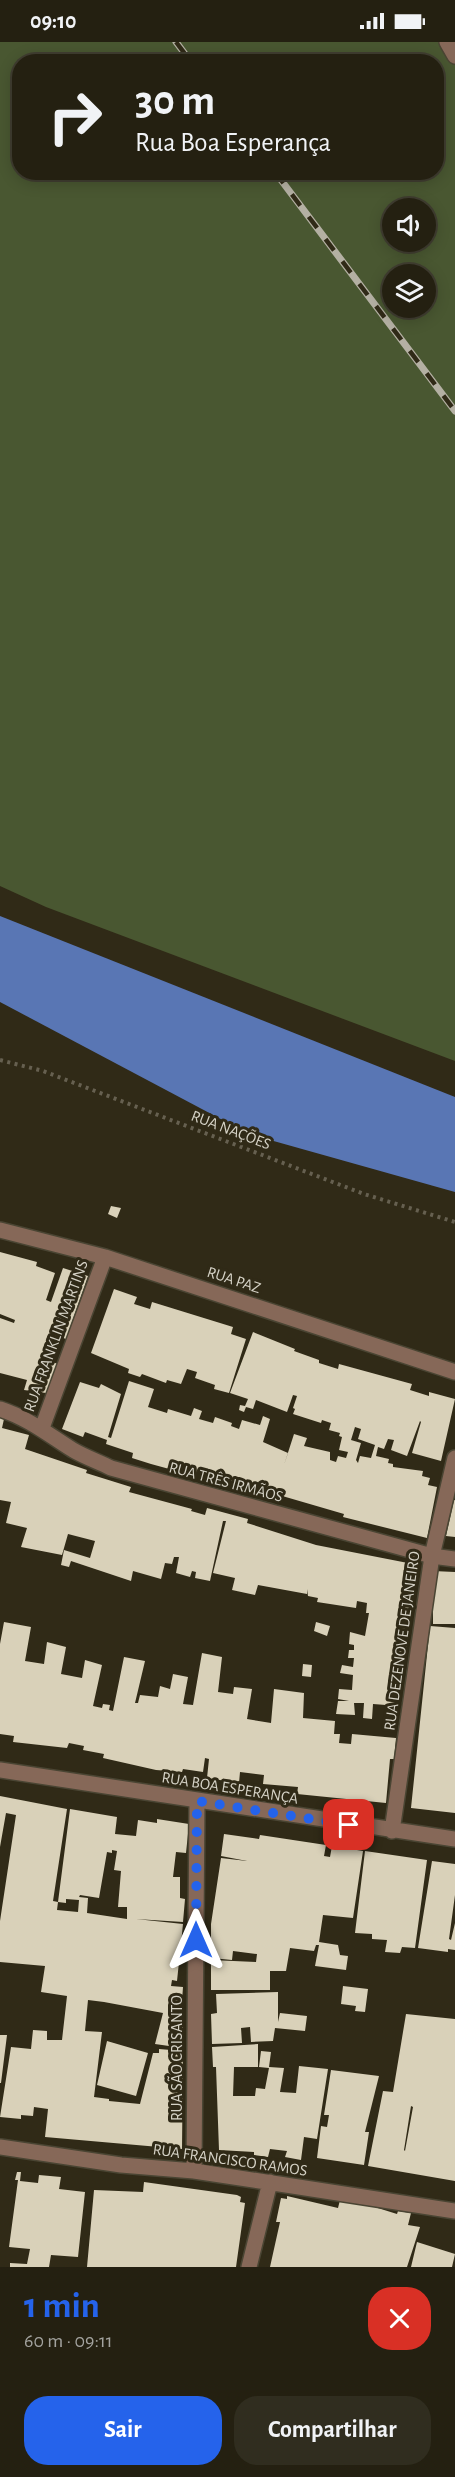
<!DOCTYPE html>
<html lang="pt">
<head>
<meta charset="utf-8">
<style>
	body { margin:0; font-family:"Alegreya Sans",sans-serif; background:#302d1f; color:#f1f3f6; height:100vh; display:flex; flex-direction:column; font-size:22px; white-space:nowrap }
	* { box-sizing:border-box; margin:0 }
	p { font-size:20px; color:#a3a39f }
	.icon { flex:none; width:33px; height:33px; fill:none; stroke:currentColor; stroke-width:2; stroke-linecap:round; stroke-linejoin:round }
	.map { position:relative; height:2225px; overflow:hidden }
	.details { display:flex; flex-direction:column; background:#242011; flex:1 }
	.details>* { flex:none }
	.banner { position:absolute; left:12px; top:12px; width:432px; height:126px; border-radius:24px; box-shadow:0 3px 15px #0003,0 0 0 2px #413e31; background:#242011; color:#f1f3f6; overflow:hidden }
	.buttons { position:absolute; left:382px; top:156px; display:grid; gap:12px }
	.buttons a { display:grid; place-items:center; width:54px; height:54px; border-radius:50%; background:#242011; box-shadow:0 3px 15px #0003,0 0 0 2px #413e31; font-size:30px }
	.pin { position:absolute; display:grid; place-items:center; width:51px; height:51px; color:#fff; margin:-26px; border-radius:12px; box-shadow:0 3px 9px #0006 }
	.me { position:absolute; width:66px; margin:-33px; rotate:0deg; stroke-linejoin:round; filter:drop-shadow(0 0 4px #0008) }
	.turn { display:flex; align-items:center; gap:21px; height:126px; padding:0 24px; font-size:27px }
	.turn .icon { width:78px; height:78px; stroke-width:2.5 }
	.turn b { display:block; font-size:42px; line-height:51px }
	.round { display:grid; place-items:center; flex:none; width:63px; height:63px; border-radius:24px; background:#302d1f }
	.headline { display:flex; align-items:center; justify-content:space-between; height:102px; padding:0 24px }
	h1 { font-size:36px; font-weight:700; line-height:45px; color:#2563eb }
	.cta { display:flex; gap:12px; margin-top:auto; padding:12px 24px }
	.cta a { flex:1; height:69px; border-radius:24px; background:#2563eb; color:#fff; font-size:24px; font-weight:700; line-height:69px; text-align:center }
	.cta a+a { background:#302d1f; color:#f1f3f6 }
	.status { display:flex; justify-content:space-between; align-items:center; height:42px; padding:0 30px; background:#242011; direction:ltr }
	.status svg { height:16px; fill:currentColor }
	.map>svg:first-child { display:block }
</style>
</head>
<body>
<div class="status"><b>09:10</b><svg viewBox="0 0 49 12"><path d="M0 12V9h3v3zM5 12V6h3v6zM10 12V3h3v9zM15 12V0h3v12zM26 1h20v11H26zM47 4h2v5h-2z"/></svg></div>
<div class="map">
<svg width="455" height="2225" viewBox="0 0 455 2225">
	<rect width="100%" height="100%" fill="#302a17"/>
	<path fill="#495731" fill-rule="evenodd" d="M0 0H455V1019L46 865 0 844ZM20 20H436V130H20ZM393 166H426V200H393ZM393 232H426V266H393Z"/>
	<path fill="#5976b4" d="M0 874 455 1055V1150L249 1092 0 960Z"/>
	<path fill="#d9d1b9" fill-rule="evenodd" d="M111 1164 121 1166 117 1176 108 1172Z
		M0 1210 37 1220 36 1224 55 1231 46 1258 51 1260 63 1226 88 1234 66 1297 58 1294 50 1319 58 1322 46 1351 24 1348 27 1338 0 1331V1276L14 1281 15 1278 0 1272Z
		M114 1247 137 1255 134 1262 150 1267 152 1260 233 1285 231 1292 246 1297 229 1351 214 1347 215 1343 195 1336 197 1330 187 1327 181 1342 167 1338 166 1341 142 1332 140 1335 128 1331 129 1327 91 1311Z
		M253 1290 295 1307 294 1309 319 1318V1321L338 1327 339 1322 412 1342 410 1348 429 1354V1350L455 1357 441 1419 412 1411 421 1380 420 1379 407 1414 391 1408 394 1398 388 1397 384 1407 378 1405 376 1414 389 1417 388 1421 393 1422V1425L423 1429 422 1434 430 1436 428 1443 437 1445 427 1496 343 1475 344 1472 197 1429 195 1434 151 1422 132 1416 133 1411 106 1402 107 1398 85 1390 83 1395 62 1387 80 1340 99 1346 101 1342 121 1352 108 1395 111 1396 129 1339 154 1347 148 1365 167 1371 168 1367 191 1374 194 1366 202 1369 199 1377 213 1381 215 1375 232 1381 231 1384 239 1387 242 1378 260 1383 263 1374 270 1377 263 1400 288 1411 284 1423 294 1392 307 1396 304 1404 330 1410V1418L336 1420 338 1414 346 1416 348 1410 339 1408 342 1395 339 1394 340 1391 329 1388 331 1381 322 1378 321 1381 293 1372 295 1367 293 1366 297 1354 293 1353 287 1370 256 1358 253 1367 246 1365 244 1370 239 1368 240 1363 245 1364 248 1357 230 1351ZM355 1385 361 1387 358 1397 375 1403 371 1416 360 1414 358 1421 356 1418 361 1401 351 1398Z
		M0 1376 4 1377 2 1386 29 1393 25 1407 87 1428 86 1431 131 1445 129 1450 192 1467 191 1469 205 1473 207 1466 248 1477 247 1481 316 1503 413 1522 412 1564 399 1664 373 1662 372 1677 363 1676 364 1661H354L355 1673 336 1672 338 1659H349L338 1657 339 1647 352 1648 353 1633 340 1631 342 1623 353 1625 354 1616H348L349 1608H354V1603L349 1602 350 1590 365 1594 369 1571H366L367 1561 357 1559 356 1566 317 1560 318 1556 308 1554 307 1547V1552L258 1543 255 1553 232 1548 235 1536 213 1531 226 1479H223L210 1539 195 1536 196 1530 192 1529 190 1535 176 1531 179 1515H174L172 1522 165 1521 161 1537 133 1529 131 1539 71 1519 69 1525 61 1523 64 1508 90 1516 95 1499 68 1492 62 1513 21 1505 27 1486 6 1481 11 1460 0 1458Z
		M454 1458H455V1495L446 1494Z
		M433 1529 455 1530V1582H433Z
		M4 1580 31 1585 25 1619 44 1622 47 1600 66 1605 61 1632 82 1636 85 1618 102 1623 93 1664 102 1666 103 1662 110 1663 109 1668 113 1669 124 1615 145 1619 135 1661H138L140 1653 158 1655 160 1644 170 1647 173 1632 188 1635 183 1662 193 1663 202 1611 222 1615 218 1650 233 1652 234 1645 252 1647 247 1677 271 1681 274 1647 304 1651 303 1676 335 1679 334 1692H340L339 1701 351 1702 352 1692 396 1696 394 1717H390L386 1761 297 1752 298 1745 263 1742 264 1733 240 1730 239 1741 207 1736 209 1717 205 1716 203 1730 183 1727 182 1730 156 1728 103 1716 104 1712 83 1708 84 1704 69 1701 67 1706 13 1700 14 1694 0 1692V1602Z
		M316 1580 330 1584 327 1594 314 1589Z
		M430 1584 455 1586V1771L411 1766Z
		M303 1622 312 1623 311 1635 302 1634Z
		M0 1754 67 1767 53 1859 58 1860 57 1868 78 1870 79 1858 66 1857V1861L58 1860 70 1767 117 1775 115 1792 136 1794 138 1778 157 1781V1777L189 1782 186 1811 176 1810 173 1835H180V1856L185 1857 183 1880 136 1877 183 1882 177 1939 172 1938 171 1944 183 1945 181 1973 183 1974V2006L155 2002 163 1971 104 1960 88 1958 85 1989 102 1990 94 2055 109 2057V2059L140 2062 153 2011H159V2007L183 2009 182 2107 45 2095 48 2067 34 2065 33 2074 21 2073V2077L0 2075 11 2005 31 2007 33 1988 47 1989V1998H62L67 1954 41 1950 45 1924 0 1920V1879L16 1773 6 1771 0 1805ZM112 1808 117 1809 114 1828 121 1829 118 1865H127V1877L87 1871 88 1856 79 1855 80 1853 99 1856 107 1810 112 1811Z
		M224 1792 259 1797 260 1793 326 1803 324 1814 330 1815 332 1804 363 1809 353 1876 323 1873 319 1900 338 1903 340 1913 348 1914 346 1928 315 1924 319 1903H316L314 1909 290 1906 286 1929H270V1948H211V1918L256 1920 257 1912 233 1909 232 1918 211 1916V1882L221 1816 247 1819 221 1814Z
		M365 1809 427 1818 415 1906 402 1905 400 1911 385 1910 387 1898 372 1897V1892L355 1891Z
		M432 1819 455 1822V1853L449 1897 451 1898 455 1881V1908L448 1907V1910L418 1906Z
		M343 1944 368 1947 365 1970 355 1969 356 1964 341 1962Z
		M278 1950V1980L280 1971 307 1974 305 1989 275 1986 273 1999 251 2000 250 1985 241 1986 242 2001 212 2002 211 1972 217 1971 216 1952Z
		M406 1972 455 1977V2139L368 2124 383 2049 393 2050ZM411 2064 413 2065 405 2109 404 2108Z
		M0 1993H7L1 2041H0Z
		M107 1999 148 2011 136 2054 97 2043Z
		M258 2002V2025H234L233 2054H255L256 2046 265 2047 269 2026 259 2025 261 2009 271 2010 269 2025 284 2026 280 2050 296 2051 299 2024 328 2027 317 2097 304 2095 301 2118 285 2115 287 2109 270 2107 268 2115 254 2113V2110L219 2108 216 2025H213L212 2005Z
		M331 2028 379 2034 365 2090H369L364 2123 317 2116 321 2084 327 2085 329 2073H324Z
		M17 2130H21L20 2139 38 2141 39 2133 61 2135 59 2147 85 2150 78 2215 51 2213 49 2225H10V2221L27 2222 30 2207 9 2205 18 2138H15Z
		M144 2140 237 2153 241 2155 240 2160 245 2161 236 2225H87L94 2148 143 2150Z
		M287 2154 338 2166 340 2158 365 2162 397 2172 398 2169 411 2171 408 2183 420 2185 407 2225H270L280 2180H276L281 2156 287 2157Z
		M417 2200 455 2212 452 2225H411Z"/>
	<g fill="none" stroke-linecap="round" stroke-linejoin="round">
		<g stroke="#4a4533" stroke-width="18">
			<path id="minor" d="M447 0 455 14
				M0 1188 105 1215 455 1330
				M0 1367C28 1376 49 1393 73 1408 85 1415 99 1420 111 1426L432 1514 455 1517
				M42 1386 105 1215
				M0 1728 455 1797
				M392 1789 432 1514 455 1416
				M0 2105 121 2123 194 2129 455 2169
				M194 2129 197 1759
				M249 2225 270 2140"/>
		</g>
		<path stroke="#666050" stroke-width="4" stroke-dasharray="3 4.5" stroke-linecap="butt" d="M0 1018 43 1029 364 1152 455 1180"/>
		<use href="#minor" stroke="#866858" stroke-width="15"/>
		<g stroke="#b4b0a3" stroke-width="7">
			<path id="rail" d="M176 0 191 20
				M275 130 455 369"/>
		</g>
		<use href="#rail" stroke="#302a17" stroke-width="4.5" stroke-dasharray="14" stroke-linecap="butt"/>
	</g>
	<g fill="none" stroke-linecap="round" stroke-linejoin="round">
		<path stroke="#2563eb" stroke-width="10" stroke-dasharray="0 18" d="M196 1898 197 1759 349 1783"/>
	</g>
	<g text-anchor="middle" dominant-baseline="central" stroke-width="6" stroke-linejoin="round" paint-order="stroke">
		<g font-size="16" fill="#d5d2c6" stroke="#302a17">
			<text transform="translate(231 1088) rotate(21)">RUA NAÇÕES</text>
			<text transform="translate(234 1238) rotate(18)">RUA PAZ</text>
			<text transform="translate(56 1294) rotate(-70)">RUA FRANKLIN MARTINS</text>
			<text transform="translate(226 1440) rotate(15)">RUA TRÊS IRMÃOS</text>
			<text transform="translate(402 1599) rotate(-82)">RUA DEZENOVE DE JANEIRO</text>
			<text transform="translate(230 1746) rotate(9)">RUA BOA ESPERANÇA</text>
			<text transform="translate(177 2016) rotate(-90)">RUA SÃO CRISANTO</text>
			<text transform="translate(230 2118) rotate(8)">RUA FRANCISCO RAMOS</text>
		</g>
	</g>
</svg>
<div class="buttons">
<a><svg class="icon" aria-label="sound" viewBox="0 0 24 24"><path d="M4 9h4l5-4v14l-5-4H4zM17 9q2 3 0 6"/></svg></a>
<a><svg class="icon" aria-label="layers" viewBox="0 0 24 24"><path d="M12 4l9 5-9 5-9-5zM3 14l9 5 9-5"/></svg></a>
</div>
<div class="pin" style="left:349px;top:1783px;background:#d93025"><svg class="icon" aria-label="arrive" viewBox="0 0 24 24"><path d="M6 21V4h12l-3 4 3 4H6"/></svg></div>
<svg class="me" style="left:196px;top:1898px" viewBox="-20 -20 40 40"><path d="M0-17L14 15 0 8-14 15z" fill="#2563eb" stroke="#fff" stroke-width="4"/></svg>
<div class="banner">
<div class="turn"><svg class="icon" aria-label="right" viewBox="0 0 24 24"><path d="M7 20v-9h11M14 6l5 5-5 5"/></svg><div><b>30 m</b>Rua Boa Esperança</div></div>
</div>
</div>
<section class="details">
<div class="headline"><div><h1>1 min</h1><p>60 m · 09:11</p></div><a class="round" style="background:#d93025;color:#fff"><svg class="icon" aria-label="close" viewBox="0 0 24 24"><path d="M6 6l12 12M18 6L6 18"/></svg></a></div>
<div class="cta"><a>Sair</a><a>Compartilhar</a></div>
</section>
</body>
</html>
